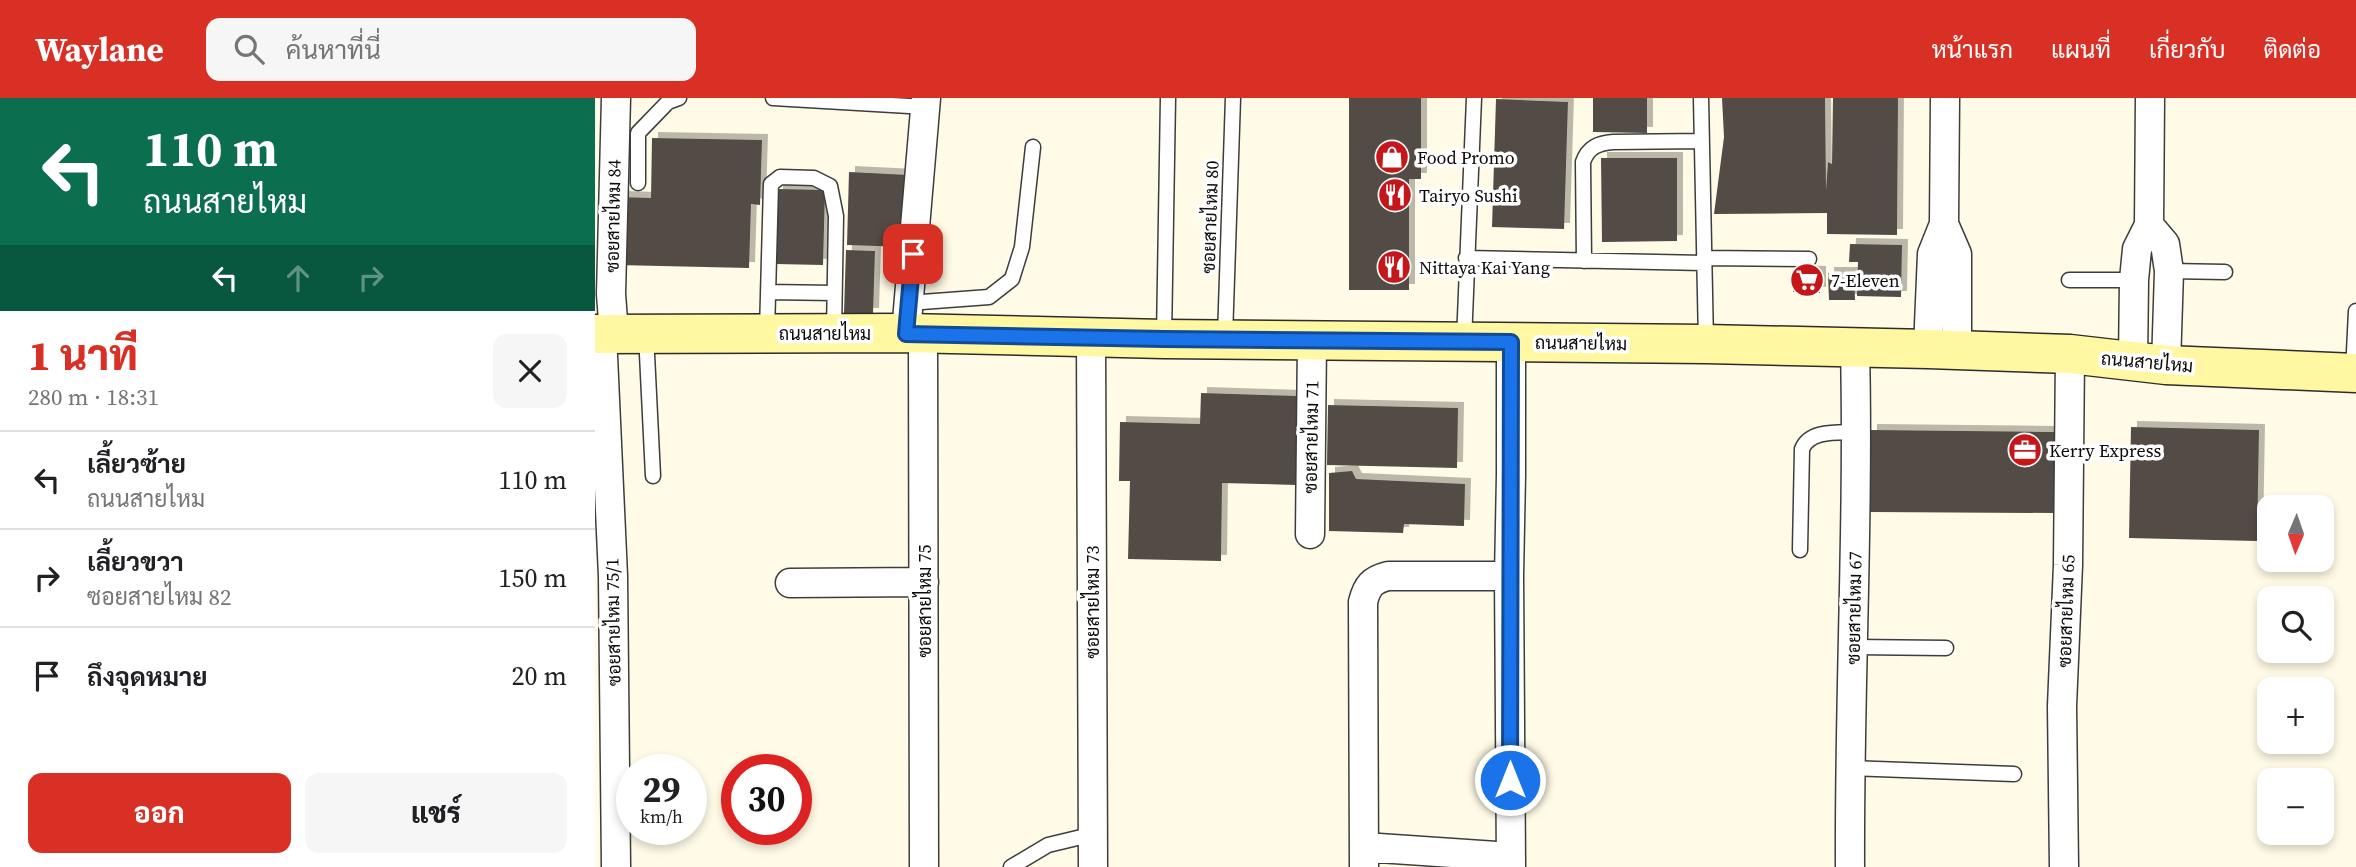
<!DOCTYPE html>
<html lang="th">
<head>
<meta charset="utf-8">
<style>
	body { margin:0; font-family:"Source Serif 4",Sarabun,serif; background:#f6f6f6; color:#202124; height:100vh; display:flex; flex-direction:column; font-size:26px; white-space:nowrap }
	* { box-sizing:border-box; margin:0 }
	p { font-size:23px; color:#757577 }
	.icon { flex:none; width:38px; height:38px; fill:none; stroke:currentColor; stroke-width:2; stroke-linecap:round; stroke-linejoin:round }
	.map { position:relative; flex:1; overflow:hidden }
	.panel { display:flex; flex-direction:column; background:#fff; width:595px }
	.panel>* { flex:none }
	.top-card { background:#0b6e4f; color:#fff; overflow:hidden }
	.needle { width:46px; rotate:182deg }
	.controls { position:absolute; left:1662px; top:397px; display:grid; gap:14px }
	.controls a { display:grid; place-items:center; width:77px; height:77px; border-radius:14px; background:#fff; box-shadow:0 4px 10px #0003; font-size:35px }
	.speed { position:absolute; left:21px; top:656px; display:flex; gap:14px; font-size:35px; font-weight:700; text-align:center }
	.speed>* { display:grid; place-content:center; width:91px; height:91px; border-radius:50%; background:#fff; box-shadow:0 4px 10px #0003; line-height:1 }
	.speed small { font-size:18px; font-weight:400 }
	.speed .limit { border:10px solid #d22; background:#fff; color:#111 }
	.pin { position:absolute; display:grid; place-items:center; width:60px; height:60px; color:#fff; margin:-30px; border-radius:14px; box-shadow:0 4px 10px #0006 }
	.me { position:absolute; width:77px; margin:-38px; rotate:0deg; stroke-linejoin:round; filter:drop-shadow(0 0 5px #0008) }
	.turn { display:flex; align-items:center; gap:24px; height:147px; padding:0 28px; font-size:32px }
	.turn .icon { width:91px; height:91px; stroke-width:2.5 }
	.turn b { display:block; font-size:49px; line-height:60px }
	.lanes { display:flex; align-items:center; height:66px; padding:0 28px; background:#0003; justify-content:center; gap:35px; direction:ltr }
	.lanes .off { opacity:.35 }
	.round { display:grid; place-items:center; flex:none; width:74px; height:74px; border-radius:14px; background:#f6f6f6 }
	.headline { display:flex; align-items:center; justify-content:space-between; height:119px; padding:0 28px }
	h1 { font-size:42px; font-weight:800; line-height:52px; color:#d93025 }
	.action { display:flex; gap:14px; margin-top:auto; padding:14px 28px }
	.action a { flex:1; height:80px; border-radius:14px; background:#d93025; color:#fff; font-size:28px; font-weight:800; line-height:80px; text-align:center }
	.action a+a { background:#f6f6f6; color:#202124 }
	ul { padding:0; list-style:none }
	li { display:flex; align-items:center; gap:21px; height:98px; padding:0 28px; border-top:2px solid #e0e0e0 }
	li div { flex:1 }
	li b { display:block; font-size:26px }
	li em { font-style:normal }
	header { display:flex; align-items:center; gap:42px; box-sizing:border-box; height:98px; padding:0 35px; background:#d93025; color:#fff }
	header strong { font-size:33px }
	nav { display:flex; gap:38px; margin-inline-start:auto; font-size:24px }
	.search { width:490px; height:63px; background:#f6f6f6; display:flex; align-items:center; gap:18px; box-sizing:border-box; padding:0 24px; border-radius:14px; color:#757577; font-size:26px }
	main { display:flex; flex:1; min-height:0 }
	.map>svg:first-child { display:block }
</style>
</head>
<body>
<header>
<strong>Waylane</strong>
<div class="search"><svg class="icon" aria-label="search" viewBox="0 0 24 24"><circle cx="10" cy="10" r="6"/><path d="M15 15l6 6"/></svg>ค้นหาที่นี่</div>
<nav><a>หน้าแรก</a><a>แผนที่</a><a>เกี่ยวกับ</a><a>ติดต่อ</a></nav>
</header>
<main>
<section class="panel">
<div class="top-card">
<div class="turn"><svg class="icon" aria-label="left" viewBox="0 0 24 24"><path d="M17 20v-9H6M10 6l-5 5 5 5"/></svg><div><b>110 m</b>ถนนสายไหม</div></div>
<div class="lanes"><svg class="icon" aria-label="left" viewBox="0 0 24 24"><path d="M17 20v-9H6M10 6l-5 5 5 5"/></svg><svg class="icon off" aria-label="ahead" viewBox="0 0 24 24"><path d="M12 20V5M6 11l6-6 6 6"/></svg><svg class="icon off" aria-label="right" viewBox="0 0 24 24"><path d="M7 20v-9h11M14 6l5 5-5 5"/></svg></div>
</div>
<div class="headline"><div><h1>1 นาที</h1><p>280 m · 18:31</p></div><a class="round"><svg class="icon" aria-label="close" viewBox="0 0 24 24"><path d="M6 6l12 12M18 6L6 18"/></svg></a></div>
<ul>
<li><svg class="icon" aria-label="left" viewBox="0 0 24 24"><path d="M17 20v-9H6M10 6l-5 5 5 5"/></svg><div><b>เลี้ยวซ้าย</b><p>ถนนสายไหม</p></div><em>110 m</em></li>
<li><svg class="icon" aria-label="right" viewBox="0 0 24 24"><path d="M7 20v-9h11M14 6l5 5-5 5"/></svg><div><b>เลี้ยวขวา</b><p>ซอยสายไหม 82</p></div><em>150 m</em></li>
<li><svg class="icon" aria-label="arrive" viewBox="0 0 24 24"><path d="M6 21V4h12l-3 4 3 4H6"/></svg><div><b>ถึงจุดหมาย</b></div><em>20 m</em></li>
</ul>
<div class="action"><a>ออก</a><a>แชร์</a></div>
</section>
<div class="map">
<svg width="1761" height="769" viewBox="0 0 1761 769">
	<defs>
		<filter id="shadow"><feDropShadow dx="6" dy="-6" stdDeviation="0" flood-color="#0004"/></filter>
	</defs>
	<rect width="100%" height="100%" fill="#fffbe6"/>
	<path fill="#534b45" filter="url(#shadow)" d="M754 0H826V81H814V192H754Z
		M998 0H1052V35L998 34Z
		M1127 0H1230L1231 92 1233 64 1237 66 1238 0H1303L1302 137 1232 136V115L1119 116 1129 39Z
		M901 1 973 4 969 131 897 129Z
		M57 40 167 42 165 107 156 106 154 170 22 167 24 99 56 100Z
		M1006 60H1082V143L1007 144Z
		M254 74 314 77 312 149 252 147Z
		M182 91 230 92 228 167 181 166Z
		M1255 146 1307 147 1306 199 1262 198 1263 164H1254Z
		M251 152 280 153 278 216 249 215Z
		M1199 173 1225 174V195L1198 194Z
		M1233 175H1259L1260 202H1234Z
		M606 295 704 298 701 387 627 385 626 463 533 461 535 383H524L525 324 605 326Z
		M733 307 863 310 862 370 732 367Z
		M1536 329 1664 332 1662 443 1534 440Z
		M1276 332 1459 334V415L1275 414Z
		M757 373 761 381 870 386 869 428 809 426 808 435 734 433V375Z"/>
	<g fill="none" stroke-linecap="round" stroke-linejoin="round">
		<g stroke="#3d3d3d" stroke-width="17">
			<path id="service" d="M178 0 331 9
				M1106 0 1111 245
				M43 85V35L73 4 84 0
				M871 160 1109 165
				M1109 160 1214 161
				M989 163 988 64C993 49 1004 45 1018 44L1106 43
				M1574 173 1630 174
				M1474 182H1539
				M173 194 239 195
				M313 205 394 199 417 181 427 149 438 49
				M172 234 176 86 185 79 219 80 235 88 241 118 239 234
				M51 236 58 378
				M630 239 638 0
				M569 240 573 0
				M869 243 879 0
				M1758 274 1761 213
				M1205 452 1207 351C1215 331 1244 335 1262 334
				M1259 549 1351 550
				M1254 670 1419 676
				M416 769 453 747 499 736"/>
		</g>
		<g stroke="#3d3d3d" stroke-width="31">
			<path id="minor" d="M1349 126 1362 156V253
				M1554 127 1570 146 1574 173 1571 267
				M311 235 331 0
				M7 236 18 478 21 769
				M19 236 16 196 21 0
				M328 237 329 769
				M496 240 498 769
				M1333 251 1337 156 1349 126 1350 0
				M1538 264 1539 182 1542 151 1554 127 1555 0
				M715 436 717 242
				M195 485 329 484
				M769 749 916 759
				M769 769 768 504C772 488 777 482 793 478H914
				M916 769 914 478 916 377V244
				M1255 769C1254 596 1264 423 1260 250
				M1469 769 1467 608 1473 467 1475 256"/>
		</g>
		<g stroke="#2c2c2c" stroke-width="41">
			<path id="secondary" d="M0 236 311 235 569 241 1111 246 1333 251 1475 256 1571 267 1761 275"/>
		</g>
		<use href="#service" stroke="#fff" stroke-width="14"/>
		<use href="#minor" stroke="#fff" stroke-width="28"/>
		<use href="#secondary" stroke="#fff7a1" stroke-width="38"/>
	</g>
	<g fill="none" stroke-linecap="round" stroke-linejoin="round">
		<g stroke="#114b97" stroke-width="18">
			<path id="route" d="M318 156 311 236 569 241 916 244 915 682"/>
		</g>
		<use href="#route" stroke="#1a73e8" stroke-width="12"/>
	</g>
	<defs>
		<g id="shop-disc" transform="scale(1.75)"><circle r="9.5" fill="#c5161a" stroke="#fff"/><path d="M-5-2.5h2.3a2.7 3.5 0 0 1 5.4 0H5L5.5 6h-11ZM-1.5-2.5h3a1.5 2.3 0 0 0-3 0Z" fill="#fff"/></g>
		<g id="restaurant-disc" transform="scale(1.75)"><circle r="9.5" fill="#c5161a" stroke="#fff"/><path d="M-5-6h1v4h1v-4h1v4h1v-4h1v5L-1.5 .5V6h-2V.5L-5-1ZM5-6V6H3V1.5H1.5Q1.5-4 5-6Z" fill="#fff"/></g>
		<g id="supermarket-disc" transform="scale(1.75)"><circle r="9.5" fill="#c5161a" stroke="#fff"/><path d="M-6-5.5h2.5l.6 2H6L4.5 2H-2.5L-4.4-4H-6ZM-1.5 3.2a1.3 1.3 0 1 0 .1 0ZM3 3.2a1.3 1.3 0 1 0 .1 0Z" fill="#fff"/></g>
		<g id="office-disc" transform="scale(1.75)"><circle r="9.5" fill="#c5161a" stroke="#fff"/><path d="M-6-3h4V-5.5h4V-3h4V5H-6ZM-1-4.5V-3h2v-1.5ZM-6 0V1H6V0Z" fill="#fff"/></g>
	</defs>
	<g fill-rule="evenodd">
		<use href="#shop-disc" x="797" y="59"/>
		<use href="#restaurant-disc" x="800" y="97"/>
		<use href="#restaurant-disc" x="799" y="169"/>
		<use href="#supermarket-disc" x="1212" y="182"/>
		<use href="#office-disc" x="1430" y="352"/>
	</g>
	<g text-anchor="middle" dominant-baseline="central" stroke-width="7" stroke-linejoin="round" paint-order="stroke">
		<g font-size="18" fill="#0a0a0a" stroke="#fff" text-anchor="start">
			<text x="822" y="59">Food Promo</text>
			<text x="824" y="97">Tairyo Sushi</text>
			<text x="824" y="169">Nittaya Kai Yang</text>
			<text x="1236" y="182">7-Eleven</text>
			<text x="1454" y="352">Kerry Express</text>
		</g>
		<g font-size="18" fill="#0a0a0a" stroke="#fff">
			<text transform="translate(18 118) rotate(-89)">ซอยสายไหม 84</text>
			<text transform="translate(615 119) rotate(-88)">ซอยสายไหม 80</text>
			<text x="230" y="235">ถนนสายไหม</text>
			<text transform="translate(986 245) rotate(1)">ถนนสายไหม</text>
			<text transform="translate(1552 264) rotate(5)">ถนนสายไหม</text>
			<text transform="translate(716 339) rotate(-89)">ซอยสายไหม 71</text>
			<text transform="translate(329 503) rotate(-90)">ซอยสายไหม 75</text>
			<text transform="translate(497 504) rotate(-90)">ซอยสายไหม 73</text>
			<text transform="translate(1259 510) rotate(-89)">ซอยสายไหม 67</text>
			<text transform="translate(1471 513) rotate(-88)">ซอยสายไหม 65</text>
			<text transform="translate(18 524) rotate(-91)">ซอยสายไหม 75/1</text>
		</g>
	</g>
</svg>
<div class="controls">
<a><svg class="needle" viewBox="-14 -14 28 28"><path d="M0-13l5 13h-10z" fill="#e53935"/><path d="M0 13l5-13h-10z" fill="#757577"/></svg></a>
<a><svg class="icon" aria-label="search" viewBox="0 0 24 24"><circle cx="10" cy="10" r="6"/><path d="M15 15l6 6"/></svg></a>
<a>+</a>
<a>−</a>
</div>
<div class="speed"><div>29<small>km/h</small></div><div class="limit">30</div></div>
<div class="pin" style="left:318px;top:156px;background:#d93025"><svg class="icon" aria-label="arrive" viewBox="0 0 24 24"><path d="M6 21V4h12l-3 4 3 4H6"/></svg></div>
<svg class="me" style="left:915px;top:682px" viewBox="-20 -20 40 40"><circle r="17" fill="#1a73e8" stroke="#fff" stroke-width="3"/><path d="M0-11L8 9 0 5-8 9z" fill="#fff"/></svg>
</div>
</main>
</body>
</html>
